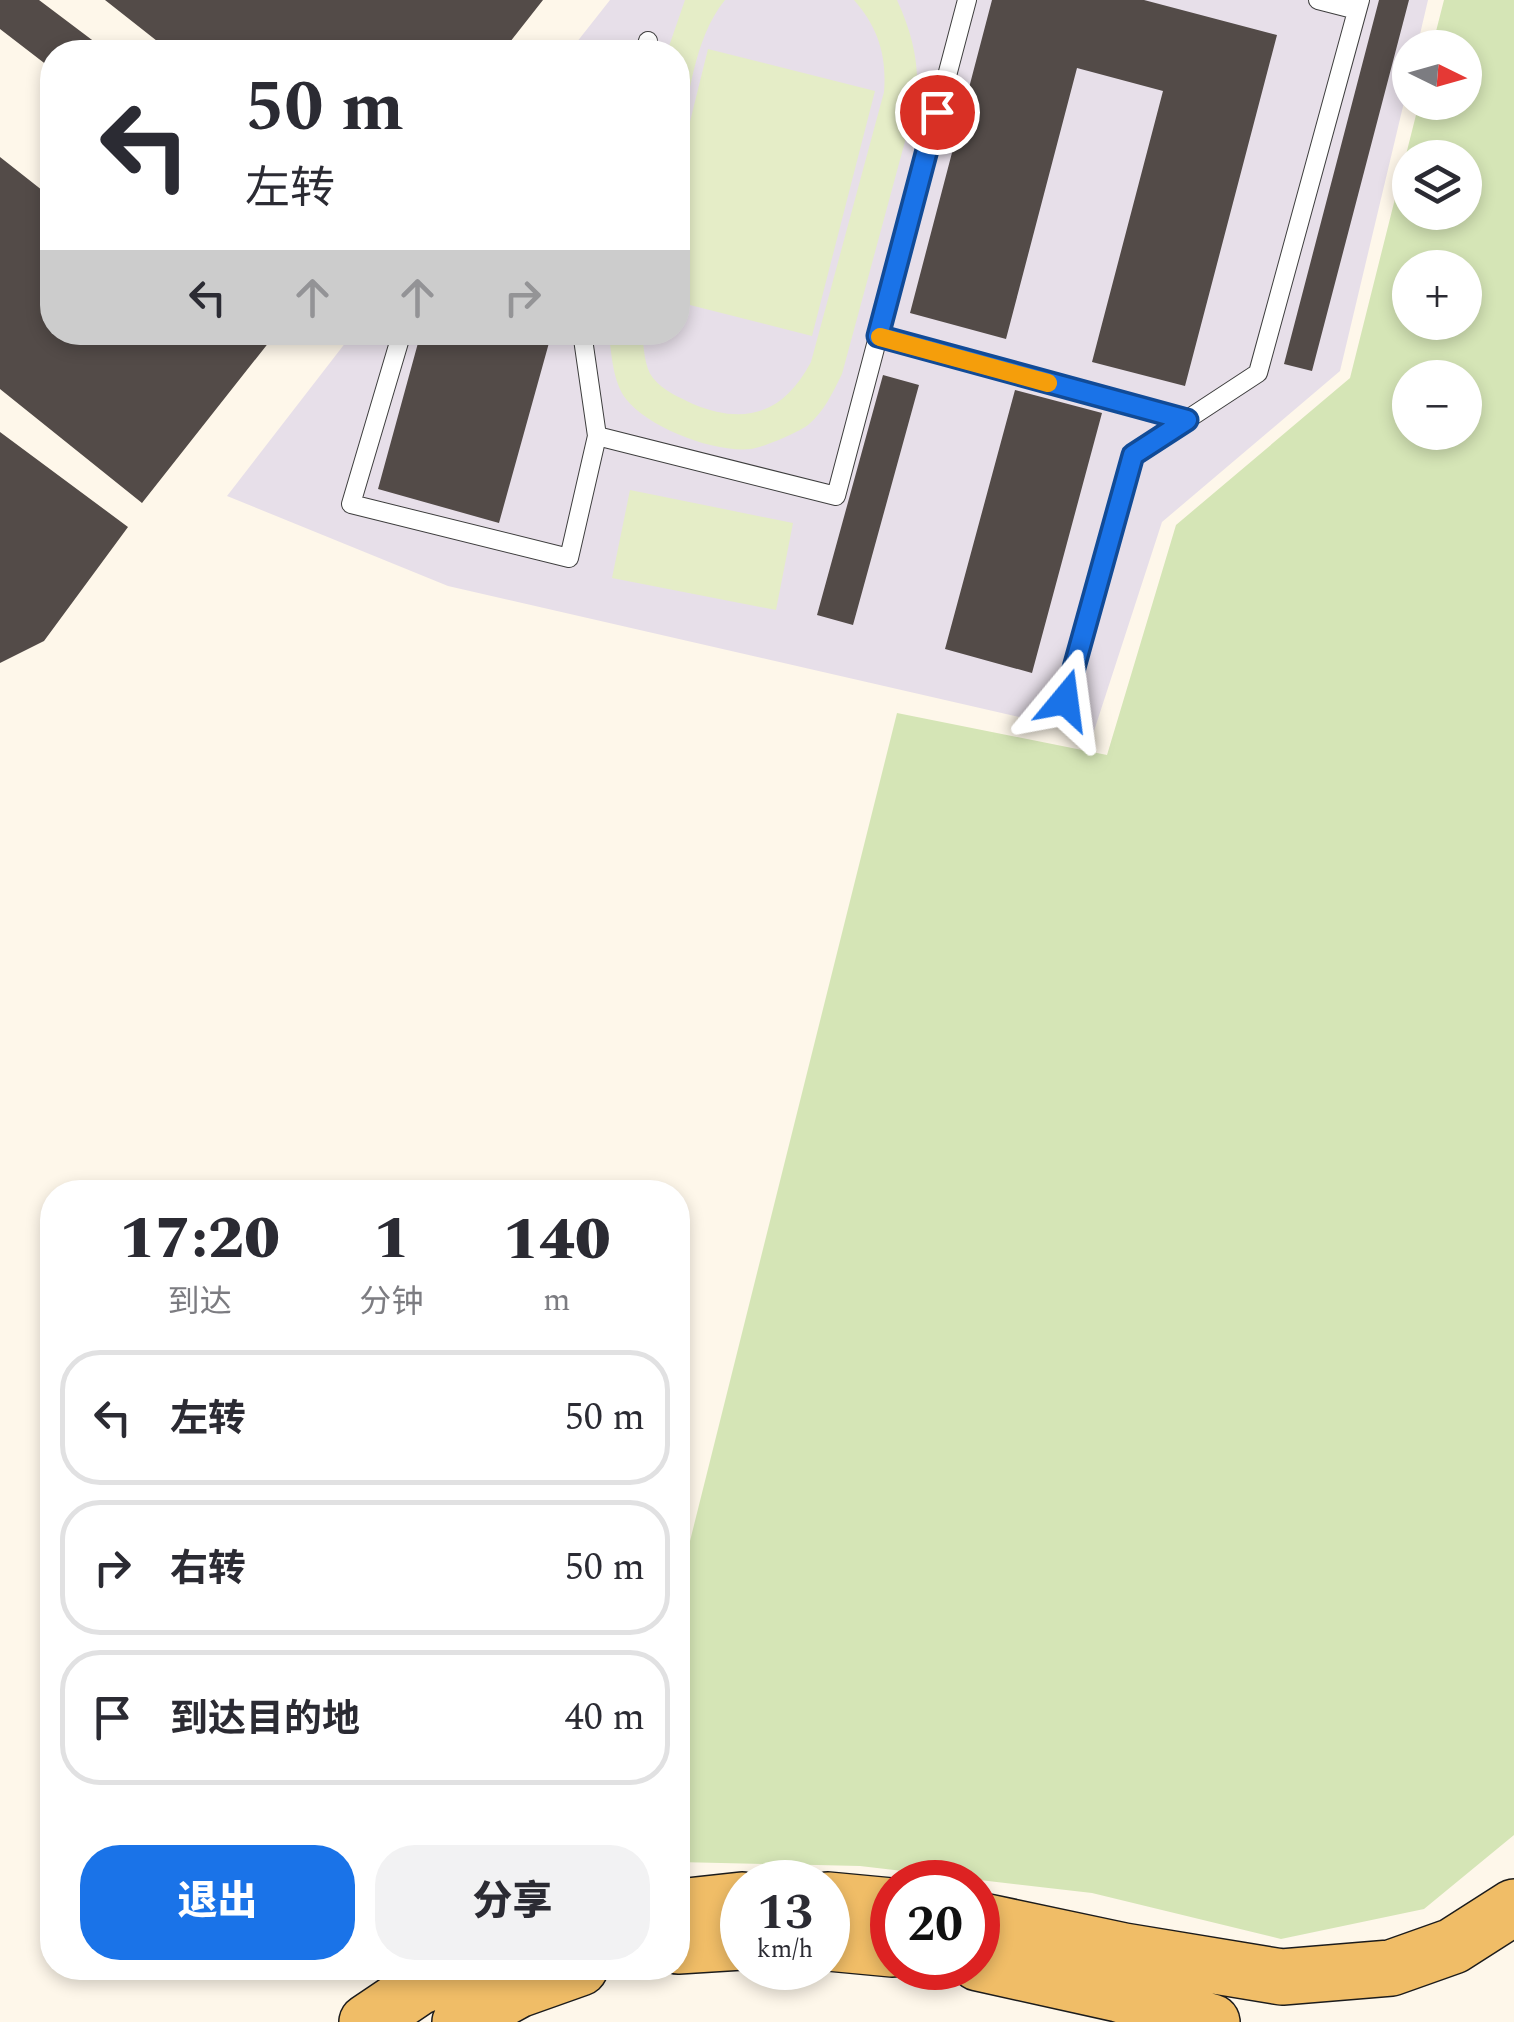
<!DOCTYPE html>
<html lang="zh">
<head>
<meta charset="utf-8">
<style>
	body { margin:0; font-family:Spectral,"Noto Sans SC",serif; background:#f2f2f3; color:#2b2b33; height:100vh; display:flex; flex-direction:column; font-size:38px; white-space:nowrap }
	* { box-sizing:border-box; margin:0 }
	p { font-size:32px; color:#7c7c81 }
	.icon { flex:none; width:55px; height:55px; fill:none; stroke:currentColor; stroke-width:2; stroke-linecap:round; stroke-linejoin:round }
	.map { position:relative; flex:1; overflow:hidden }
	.side { position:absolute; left:40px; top:1180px; width:650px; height:800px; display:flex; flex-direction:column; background:#fff; border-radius:40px; box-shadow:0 5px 15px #0003 }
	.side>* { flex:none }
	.banner { position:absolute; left:40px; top:40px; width:650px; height:305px; border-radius:40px; box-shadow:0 5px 15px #0003; background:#fff; color:#2b2b33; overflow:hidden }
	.needle { width:65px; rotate:95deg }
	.controls { position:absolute; left:1392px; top:30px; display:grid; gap:20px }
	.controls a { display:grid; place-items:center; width:90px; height:90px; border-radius:50%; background:#fff; box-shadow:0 5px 15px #0003; font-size:50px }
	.speed { position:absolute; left:720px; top:1860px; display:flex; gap:20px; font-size:50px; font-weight:700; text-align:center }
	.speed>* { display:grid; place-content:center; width:130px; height:130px; border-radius:50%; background:#fff; box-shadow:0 5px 15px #0003; line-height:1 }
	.speed small { font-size:25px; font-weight:400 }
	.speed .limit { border:15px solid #d22; background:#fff; color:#111 }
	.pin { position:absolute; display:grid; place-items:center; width:85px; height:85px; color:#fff; margin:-42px; border:5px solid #fff; border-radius:50%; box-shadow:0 2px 10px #0007 }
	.me { position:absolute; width:110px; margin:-55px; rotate:16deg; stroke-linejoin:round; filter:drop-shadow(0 0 8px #0008) }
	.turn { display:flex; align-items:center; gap:35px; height:210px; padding:0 40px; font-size:45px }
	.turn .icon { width:130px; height:130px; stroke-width:2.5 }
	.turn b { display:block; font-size:70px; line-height:85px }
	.lanes { display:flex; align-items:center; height:95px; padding:0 40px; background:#0003; justify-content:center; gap:50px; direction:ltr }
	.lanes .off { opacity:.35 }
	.eta { display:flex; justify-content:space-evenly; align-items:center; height:170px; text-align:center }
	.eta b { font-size:60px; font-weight:800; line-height:70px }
	.cta { display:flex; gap:20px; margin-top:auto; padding:20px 40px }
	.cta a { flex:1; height:115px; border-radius:40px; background:#1a73e8; color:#fff; font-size:40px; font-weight:800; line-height:115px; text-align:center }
	.cta a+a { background:#f2f2f3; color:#2b2b33 }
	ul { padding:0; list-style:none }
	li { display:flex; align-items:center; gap:30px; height:135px; margin:0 20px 15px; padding:0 20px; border:5px solid #e1e1e2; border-radius:40px }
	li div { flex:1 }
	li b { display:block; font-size:38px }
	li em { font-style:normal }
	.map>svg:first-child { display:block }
</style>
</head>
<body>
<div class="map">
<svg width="1514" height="2022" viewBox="0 0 1514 2022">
	<rect width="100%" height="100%" fill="#fef7ea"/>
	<path fill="#e7dfe9" d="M610 0H1428L1417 47 1410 48V77L1340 371 1162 522 1093 734 448 586 227 496 353 333 678 332V52H569Z"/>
	<path fill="#d5e5b6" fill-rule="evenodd" d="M1444 0H1514V1835L1424 1909 1281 1939 1092 1893 860 1866 678 1862V1589L897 713 1107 755 1176 525 1350 378 1419 103 1465 102V48L1432 47ZM1410 158H1465V212H1410ZM1410 268H1465V322H1410ZM1410 378H1465V432H1410Z"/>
	<path fill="#e5edc7" d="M685 0H725C693 39 689 101 678 148V52H667Z
		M854 0H897C912 33 919 61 917 97L842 374C833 392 824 412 808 425 799 432 762 448 751 449 714 453 649 428 626 399 613 383 611 352 609 333H642C644 347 644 367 653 378 663 391 679 397 693 404 746 426 784 413 811 362L884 92C887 56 878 27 854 0Z
		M708 49 875 91 812 336 678 302V170Z
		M630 490 793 523 776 610 612 578Z"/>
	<path fill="#534b48" d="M0 0H39L108 52H52V69L0 29Z
		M105 0H543L502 52H171Z
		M992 0H1144L1277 35 1185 386 1092 362 1163 91 1077 68 1006 339 910 313Z
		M1379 0H1409L1312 371 1284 364Z
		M0 157 52 198V332H277L142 503 0 389Z
		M421 332H552L499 523 378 489Z
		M883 375 919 385 853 625 817 615Z
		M1015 390 1102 413 1032 673 945 649Z
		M0 432 128 527 44 641 0 663Z"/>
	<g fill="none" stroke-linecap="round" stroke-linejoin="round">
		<g stroke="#3e3e3e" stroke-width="20">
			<path id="lane" d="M1318 0 1357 10
				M645 52 648 41
				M402 332 351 504 569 558 597 436 836 496 967 0
				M582 332 597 436
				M878 336 1187 420
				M1065 701 1133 455 1258 373 1360 0"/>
		</g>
		<g stroke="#1c1c1c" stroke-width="58">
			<path id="primary" d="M828 1900 892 1906
				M678 1907 742 1900
				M978 1920 1124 1951 1282 1977 1391 1968 1453 1946 1514 1907
				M828 1943 892 1949
				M678 1946 742 1942
				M978 1963 1118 1994 1212 2022
				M367 2022 419 1987 465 1968
				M460 2022 518 1990 580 1968"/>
		</g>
		<use href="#lane" stroke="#fff" stroke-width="18"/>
		<use href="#primary" stroke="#f0bd67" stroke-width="55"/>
	</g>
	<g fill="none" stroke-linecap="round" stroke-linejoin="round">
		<g stroke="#114b97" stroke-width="25">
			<path id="route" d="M937 112 878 336 1187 420 1133 455 1065 700"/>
		</g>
		<use href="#route" stroke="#1a73e8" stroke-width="18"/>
		<path stroke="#f59e0b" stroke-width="18" d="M880 337 1048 383"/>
	</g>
</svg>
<div class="controls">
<a><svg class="needle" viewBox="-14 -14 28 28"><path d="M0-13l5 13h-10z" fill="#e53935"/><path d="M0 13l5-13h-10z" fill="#7c7c81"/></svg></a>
<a><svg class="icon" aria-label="layers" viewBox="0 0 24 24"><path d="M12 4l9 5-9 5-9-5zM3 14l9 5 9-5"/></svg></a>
<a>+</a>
<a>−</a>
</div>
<div class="speed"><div>13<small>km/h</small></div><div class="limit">20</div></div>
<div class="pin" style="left:937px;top:112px;background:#d93025"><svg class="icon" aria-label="arrive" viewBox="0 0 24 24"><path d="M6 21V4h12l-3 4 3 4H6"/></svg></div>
<svg class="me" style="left:1065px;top:700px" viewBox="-20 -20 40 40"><path d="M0-17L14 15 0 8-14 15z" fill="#1a73e8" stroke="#fff" stroke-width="4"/></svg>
<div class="banner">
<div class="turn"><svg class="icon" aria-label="left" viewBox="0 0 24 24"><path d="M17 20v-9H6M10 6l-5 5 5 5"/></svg><div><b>50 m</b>左转</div></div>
<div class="lanes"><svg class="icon" aria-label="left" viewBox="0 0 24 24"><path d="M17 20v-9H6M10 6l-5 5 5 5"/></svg><svg class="icon off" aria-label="ahead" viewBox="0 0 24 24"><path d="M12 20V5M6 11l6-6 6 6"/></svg><svg class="icon off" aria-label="ahead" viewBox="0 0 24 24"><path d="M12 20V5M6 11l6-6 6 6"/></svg><svg class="icon off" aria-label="right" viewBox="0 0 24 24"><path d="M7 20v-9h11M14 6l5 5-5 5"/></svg></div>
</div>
<section class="side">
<div class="eta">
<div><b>17:20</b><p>到达</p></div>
<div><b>1</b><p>分钟</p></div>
<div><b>140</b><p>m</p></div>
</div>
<ul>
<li><svg class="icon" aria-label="left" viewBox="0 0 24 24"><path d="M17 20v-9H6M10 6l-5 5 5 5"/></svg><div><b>左转</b></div><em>50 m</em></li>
<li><svg class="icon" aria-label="right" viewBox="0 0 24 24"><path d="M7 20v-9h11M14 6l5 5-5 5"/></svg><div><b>右转</b></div><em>50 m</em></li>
<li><svg class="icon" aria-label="arrive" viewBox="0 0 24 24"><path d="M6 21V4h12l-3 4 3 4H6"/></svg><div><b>到达目的地</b></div><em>40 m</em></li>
</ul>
<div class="cta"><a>退出</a><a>分享</a></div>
</section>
</div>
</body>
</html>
